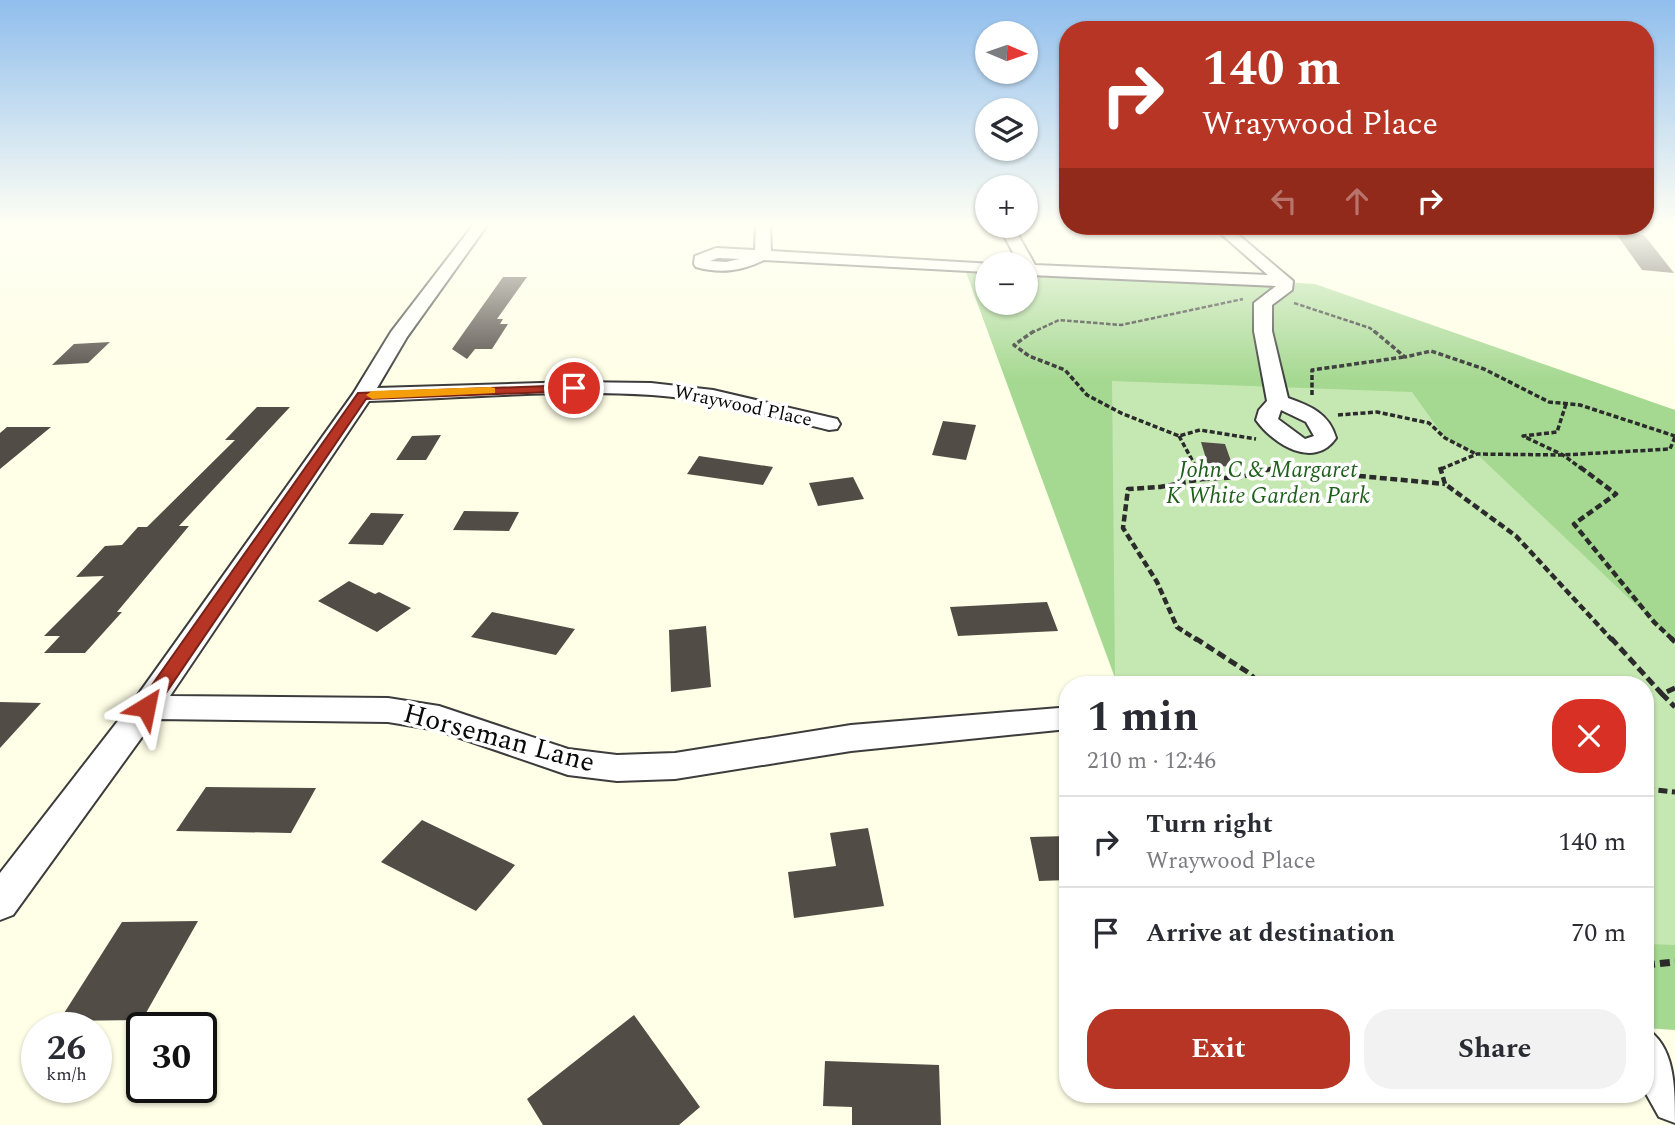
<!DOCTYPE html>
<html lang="en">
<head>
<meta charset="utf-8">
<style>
	body { margin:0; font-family:Spectral,serif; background:#f2f2f3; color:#2b2b33; height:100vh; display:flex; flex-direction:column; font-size:26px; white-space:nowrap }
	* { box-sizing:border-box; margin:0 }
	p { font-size:23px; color:#7c7c81 }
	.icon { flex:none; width:38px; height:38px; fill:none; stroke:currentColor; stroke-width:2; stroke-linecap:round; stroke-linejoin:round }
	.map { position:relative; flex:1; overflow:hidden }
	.details { position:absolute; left:1059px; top:676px; width:595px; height:427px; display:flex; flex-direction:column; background:#fff; border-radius:28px; box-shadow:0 2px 5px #0004 }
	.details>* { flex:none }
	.hud { position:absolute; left:1059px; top:21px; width:595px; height:214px; border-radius:28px; box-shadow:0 2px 5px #0004; background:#b73524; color:#fff; overflow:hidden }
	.needle { width:46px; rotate:92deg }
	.fabs { position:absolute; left:975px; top:21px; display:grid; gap:14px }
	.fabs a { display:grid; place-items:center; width:63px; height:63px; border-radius:50%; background:#fff; box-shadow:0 2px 5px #0004; font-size:35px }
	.speed { position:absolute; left:21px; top:1012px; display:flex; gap:14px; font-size:35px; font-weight:700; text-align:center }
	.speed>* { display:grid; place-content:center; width:91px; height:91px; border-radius:50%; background:#fff; box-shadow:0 2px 5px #0004; line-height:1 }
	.speed small { font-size:18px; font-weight:400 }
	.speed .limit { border:4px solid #111; border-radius:10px; background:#fff; color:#111 }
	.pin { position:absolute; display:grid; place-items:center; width:60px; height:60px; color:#fff; margin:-30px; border:4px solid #fff; border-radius:50%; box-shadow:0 2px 7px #0007 }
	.me { position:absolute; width:77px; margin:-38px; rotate:35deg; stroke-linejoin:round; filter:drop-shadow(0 0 5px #0008) }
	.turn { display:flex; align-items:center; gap:24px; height:147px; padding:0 28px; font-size:32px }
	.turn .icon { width:91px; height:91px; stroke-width:2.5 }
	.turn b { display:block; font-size:49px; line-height:60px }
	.lanes { display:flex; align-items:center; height:66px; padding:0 28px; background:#0003; justify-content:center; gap:35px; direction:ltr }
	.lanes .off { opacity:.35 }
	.round { display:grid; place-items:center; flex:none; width:74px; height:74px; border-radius:28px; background:#f2f2f3 }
	.overview { display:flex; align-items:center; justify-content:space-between; height:119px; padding:0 28px }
	h1 { font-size:42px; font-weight:700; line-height:52px }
	.cta { display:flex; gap:14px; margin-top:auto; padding:14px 28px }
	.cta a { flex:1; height:80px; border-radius:28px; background:#b73524; color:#fff; font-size:28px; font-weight:700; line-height:80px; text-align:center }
	.cta a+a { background:#f2f2f3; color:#2b2b33 }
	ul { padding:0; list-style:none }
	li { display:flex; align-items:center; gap:21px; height:91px; padding:0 28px; border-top:2px solid #e1e1e2 }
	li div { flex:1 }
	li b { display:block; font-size:26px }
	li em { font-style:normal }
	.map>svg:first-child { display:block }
</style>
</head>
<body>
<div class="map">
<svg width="1675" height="1125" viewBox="0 0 1675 1125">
	<rect width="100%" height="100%" fill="#fffee6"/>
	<path fill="#c5e7b1" d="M1044 268 1675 410V1012L1645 1010V684H1117L966 272 987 273V303H1026V276L1050 277Z"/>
	<path fill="#a5d891" d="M1044 268 1315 284 1675 410V642L1477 454 1445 438 1412 392 1112 381 1115 677 966 272 987 273V303H1026V276L1050 277Z
		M1645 944 1675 945V1030L1645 1028Z"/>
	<path fill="#524c46" d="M1615 232 1644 235 1674 273 1642 270Z
		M503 277H527L497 319H503L500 324H508L492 349H475L467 359 452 349Z
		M110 342 88 363 52 365 74 344Z
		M257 407H290L179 526H189L117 612H122L85 653H44L60 636H44L104 576 76 577 105 546 122 545 138 527H147L235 440H225Z
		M943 421 976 425 966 460 932 455Z
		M7 427H51L0 469V433Z
		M441 435 426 460H396L412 436Z
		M1201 442 1225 444 1233 467 1208 465Z
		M699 456 773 467 763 485 687 474Z
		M853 477 864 499 818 506 809 483Z
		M464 511 519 512 509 531 453 530Z
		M371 513 404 514 383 545 348 544Z
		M349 581 375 594 379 592 411 608 377 632 318 601Z
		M1047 602 1058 631 958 636 950 607Z
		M492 612 575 629 556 655 471 637Z
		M706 626 711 687 671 692 669 630Z
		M0 702 41 703 0 748Z
		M206 787 316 788 291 833 176 831Z
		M422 820 515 865 476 911 381 862Z
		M868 828 884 906 794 918 788 872 836 866 830 833Z
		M1068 836V880L1039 881 1030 837Z
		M198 921 142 1020 59 1021 122 922Z
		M634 1015 700 1107 679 1125H543L527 1099Z
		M825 1061 939 1065 941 1125H852V1107L823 1106Z"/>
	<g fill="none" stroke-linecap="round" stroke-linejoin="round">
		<g stroke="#3c3c3c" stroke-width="4">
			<path id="minor" d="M474 224H488L407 337 377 388 574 382 651 383 713 390 837 419 840 424 837 429 829 430C770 416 712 399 652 395 558 389 463 398 369 401L170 696 388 698 439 706 568 749 617 755 675 753 851 725 1059 708 1068 711V729L851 751 675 779 617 781 568 775 437 730 388 722 155 719 13 915 0 920V873L135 699 353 394 391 332Z
				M756 224H770L771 251 993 264H987V272L764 260C741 271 721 274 696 267L694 264 695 256 716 248 755 250ZM718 258 740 259 726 262 710 261Z
				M999 226H1013L1035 265 1268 275 1212 226H1228L1293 281 1292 290 1272 305V331L1288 398C1310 406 1329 413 1336 438 1314 470 1273 444 1256 420L1259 410 1267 401 1254 331V303L1276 286 1030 275 1026 274V264H1019ZM1281 410 1306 422 1314 436 1305 439 1278 419Z
				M1645 1028C1675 1045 1675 1087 1675 1123L1659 1117 1645 1092Z"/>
		</g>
		<path stroke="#2b2b2b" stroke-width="2.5" stroke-dasharray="4.5 2" stroke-linecap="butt" d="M1294 303 1370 328 1376 333
			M1031 333 1059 320 1121 325 1243 299"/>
		<path stroke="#2b2b2b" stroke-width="3.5" stroke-dasharray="5 2.5" stroke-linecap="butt" d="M1034 331 1014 345 1029 356 1065 370 1087 395 1121 413 1179 436 1200 430 1256 439
			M1374 331 1405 357 1431 351 1484 369 1549 402 1580 405 1675 436
			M1312 395V370L1404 357
			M1566 404 1557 432 1523 436 1563 455 1582 469
			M1338 415 1377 412 1429 423 1445 438 1476 454
			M1179 436 1197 469
			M1271 469H1284
			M1441 469 1477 454 1563 455 1670 449 1675 437"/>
		<path stroke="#2b2b2b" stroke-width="4.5" stroke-dasharray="7 3.5" stroke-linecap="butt" d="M1196 467 1203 479 1160 487 1128 489 1123 528 1157 582 1177 627 1197 640
			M1440 467 1445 484 1516 536 1612 640
			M1580 467 1616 494 1574 524 1654 622 1673 640
			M1203 479 1241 477 1274 468 1445 484"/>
		<path stroke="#2b2b2b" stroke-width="5" stroke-dasharray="9 4.5" stroke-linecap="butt" d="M1195 638 1249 673 1260 684
			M1611 638 1662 694
			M1671 638 1675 642
			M1675 688 1662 694 1675 707
			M1645 789 1675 792"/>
		<path stroke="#2b2b2b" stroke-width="7" stroke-dasharray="10 5" stroke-linecap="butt" d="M1645 965 1675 962"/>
		<use href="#minor" fill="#fff" fill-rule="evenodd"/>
	</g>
	<linearGradient id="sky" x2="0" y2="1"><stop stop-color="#90beed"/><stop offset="0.59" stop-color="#fffff4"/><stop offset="1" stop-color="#fffff4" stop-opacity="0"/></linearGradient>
	<rect width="1675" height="381" fill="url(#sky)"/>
	<path fill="#b73524" stroke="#772217" stroke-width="2" d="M574 385 580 388 578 391 366 399 153 712H140L137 707 140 702 358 393Z"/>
	<path fill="#f59e0b" d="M490 387 495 388V393L372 399 366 395 372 391Z"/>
	<g text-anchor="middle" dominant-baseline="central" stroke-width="7" stroke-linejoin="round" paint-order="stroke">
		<g font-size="19" fill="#090909" stroke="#fff">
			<text transform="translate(743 406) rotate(12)">Wraywood Place</text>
		</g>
		<g font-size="23" font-style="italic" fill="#1f5f1c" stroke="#fff">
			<text x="1268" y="470">John C &amp; Margaret<tspan x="1268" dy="26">K White Garden Park</tspan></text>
		</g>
		<g font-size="28" fill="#090909" stroke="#fff">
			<text transform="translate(499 738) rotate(15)">Horseman Lane</text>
		</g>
	</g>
</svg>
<div class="fabs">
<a><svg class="needle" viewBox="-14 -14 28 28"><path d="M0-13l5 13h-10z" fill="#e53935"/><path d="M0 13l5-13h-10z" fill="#7c7c81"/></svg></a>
<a><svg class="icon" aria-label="layers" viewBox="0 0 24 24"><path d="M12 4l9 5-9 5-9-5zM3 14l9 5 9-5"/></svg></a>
<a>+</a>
<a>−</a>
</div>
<div class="speed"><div>26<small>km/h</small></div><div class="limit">30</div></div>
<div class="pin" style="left:574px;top:388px;background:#d93025"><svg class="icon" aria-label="arrive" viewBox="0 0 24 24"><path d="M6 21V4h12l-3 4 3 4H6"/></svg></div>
<svg class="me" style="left:146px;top:707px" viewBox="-20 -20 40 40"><path d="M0-17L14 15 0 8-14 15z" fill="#b73524" stroke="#fff" stroke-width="4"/></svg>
<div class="hud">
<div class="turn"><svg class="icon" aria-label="right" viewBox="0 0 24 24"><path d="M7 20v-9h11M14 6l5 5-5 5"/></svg><div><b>140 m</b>Wraywood Place</div></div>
<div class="lanes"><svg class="icon off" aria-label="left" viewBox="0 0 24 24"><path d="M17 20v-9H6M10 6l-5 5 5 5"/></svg><svg class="icon off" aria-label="ahead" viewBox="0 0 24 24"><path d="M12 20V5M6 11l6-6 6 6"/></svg><svg class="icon" aria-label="right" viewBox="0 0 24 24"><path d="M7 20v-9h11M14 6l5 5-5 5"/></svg></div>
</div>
<section class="details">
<div class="overview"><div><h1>1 min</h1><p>210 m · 12:46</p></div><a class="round" style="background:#d93025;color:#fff"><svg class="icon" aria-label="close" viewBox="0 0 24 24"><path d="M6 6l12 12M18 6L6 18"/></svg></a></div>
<ul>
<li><svg class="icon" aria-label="right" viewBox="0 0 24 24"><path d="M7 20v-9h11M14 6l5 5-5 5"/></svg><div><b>Turn right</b><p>Wraywood Place</p></div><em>140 m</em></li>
<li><svg class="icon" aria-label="arrive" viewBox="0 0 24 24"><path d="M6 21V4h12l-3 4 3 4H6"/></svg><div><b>Arrive at destination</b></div><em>70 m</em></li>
</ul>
<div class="cta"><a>Exit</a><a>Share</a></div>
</section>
</div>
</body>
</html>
